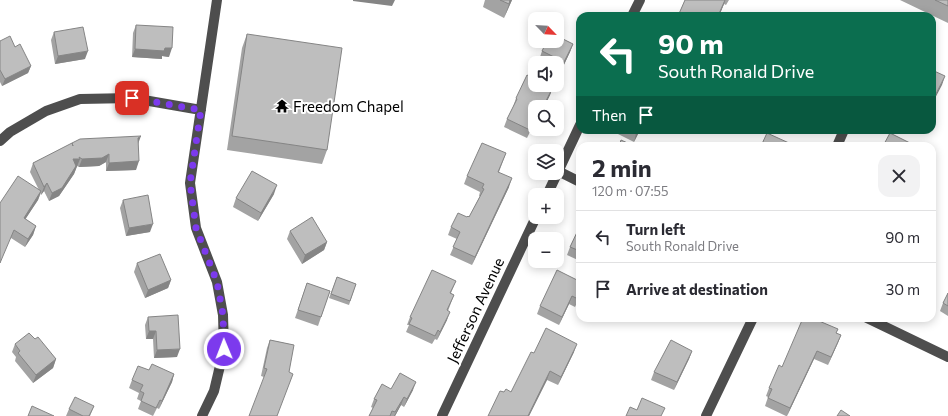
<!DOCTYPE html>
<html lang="en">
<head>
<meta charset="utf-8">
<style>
	body { margin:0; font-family:Commissioner,sans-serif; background:#f2f2f3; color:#2b2b33; height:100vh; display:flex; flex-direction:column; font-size:15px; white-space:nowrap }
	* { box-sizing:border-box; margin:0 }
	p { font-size:13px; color:#7c7c81 }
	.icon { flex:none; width:22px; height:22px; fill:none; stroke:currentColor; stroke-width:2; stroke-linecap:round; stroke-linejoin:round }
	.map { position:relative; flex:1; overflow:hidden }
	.drawer { position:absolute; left:576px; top:142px; width:360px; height:180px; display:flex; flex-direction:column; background:#fff; border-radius:12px; box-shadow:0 2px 10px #0003 }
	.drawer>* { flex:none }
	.guide { position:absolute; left:576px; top:12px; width:360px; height:122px; border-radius:12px; box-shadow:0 2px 10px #0003; background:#0b6e4f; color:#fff; overflow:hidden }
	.needle { width:26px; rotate:115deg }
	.fabs { position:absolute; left:528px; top:12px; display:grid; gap:8px }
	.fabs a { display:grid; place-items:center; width:36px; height:36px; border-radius:8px; background:#fff; box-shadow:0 2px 10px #0003; font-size:20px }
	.pin { position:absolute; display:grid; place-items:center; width:34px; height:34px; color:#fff; margin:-17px; border-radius:8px; box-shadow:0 2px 6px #0006 }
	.me { position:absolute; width:44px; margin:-22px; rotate:359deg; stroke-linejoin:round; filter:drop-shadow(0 0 3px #0008) }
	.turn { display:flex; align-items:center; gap:14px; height:84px; padding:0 16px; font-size:18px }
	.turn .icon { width:52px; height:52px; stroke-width:2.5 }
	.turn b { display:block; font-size:28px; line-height:34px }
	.then { display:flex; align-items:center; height:38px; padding:0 16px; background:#0003; gap:8px; font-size:15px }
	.round { display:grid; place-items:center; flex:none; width:42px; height:42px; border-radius:12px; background:#f2f2f3 }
	.head { display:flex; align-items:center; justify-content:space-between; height:68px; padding:0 16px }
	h1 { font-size:24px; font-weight:700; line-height:30px }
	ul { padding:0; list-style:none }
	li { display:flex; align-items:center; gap:12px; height:52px; padding:0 16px; border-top:1px solid #e1e1e2 }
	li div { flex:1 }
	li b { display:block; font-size:15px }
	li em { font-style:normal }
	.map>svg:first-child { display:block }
</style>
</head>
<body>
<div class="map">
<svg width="948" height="416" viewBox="0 0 948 416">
	<rect width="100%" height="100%" fill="#fff"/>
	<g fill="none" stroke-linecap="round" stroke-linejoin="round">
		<path stroke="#4e4e4e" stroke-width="10" d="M632 16 640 0
			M0 141 10 132 46 111 80 99 132 98 201 110
			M837 146 844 130
			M558 171 580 182
			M547 195 580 125
			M867 318 948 357
			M202 416 214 391 224 349 223 315 217 282 196 228 190 183 217 0
			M442 416 536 217
			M706 416 753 318"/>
	</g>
	<path fill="#a3a3a3" d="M485 0H512L504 18 483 7Z
		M685 0H729L726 5 724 4 719 16H678Z
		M900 0H948V23Z
		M136 25 169 57 162 56V59L132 57 133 33Z
		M54 32 85 59 55 64 51 40Z
		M247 34 327 150 322 164 227 150 242 48Z
		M0 41 15 47 31 66 28 73 2 86 0 82Z
		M573 44 570 52 561 71 557 68V63H546L539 60 542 51Z
		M553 87 550 95 544 107H535V120L527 138 504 127 507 119 513 107 516 98Z
		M612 130H640L634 142 612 131Z
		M72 143H138L136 170 106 171V162L99 166 79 167 77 166 74 174 59 196 49 201 44 191 41 195V193L38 200 25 219 36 226 33 235 25 247 11 238 0 203 39 190 30 172 33 163 72 144Z
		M506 153 499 172 509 187 472 265 450 255 457 239 448 235 451 227 467 217H469L480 196H479L480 192 464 184 467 176Z
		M274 194 258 221 233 207 236 198Z
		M123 200 150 232 126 236 120 208Z
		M580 226V261L567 255 570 247Z
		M290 231 327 242 324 250 302 264 287 239Z
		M137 263 171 280 168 288 145 298 134 272Z
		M337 277 356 284 349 305 329 298Z
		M456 281 451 293 454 295 448 311 447 320 437 340 435 339 432 344 406 332 409 325H407L410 317Z
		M579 282 580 296 575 307 569 304 559 325 537 314 540 306Z
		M307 283 330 291 318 326 295 318Z
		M948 293V316L940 311 943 303Z
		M148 317 177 357 154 358 153 339H146L145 325Z
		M698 318H706L704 321Z
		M811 321 838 329 836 333 841 335 828 365 814 359 787 416H786L765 406 768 397 766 396 769 388Z
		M35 339 56 359 53 368 33 383 15 361 16 357 12 352 15 344Z
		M270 340 294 345 264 377 261 376 267 348Z
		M692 351 689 359 674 390 651 380 654 372Z
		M574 352 558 385 547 380 529 416 504 392H511L534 353Z
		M149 370 174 374 172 382 159 409 157 408 153 416 138 409 141 401 137 399 139 393 129 388 132 380Z
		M391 389 413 390 404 407 401 405 395 416H369L373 408 371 407 374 399Z
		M94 406 90 416H66L69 409Z"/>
	<path fill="#858585" d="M353 0H395L392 6 353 1Z
		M510 0H512L504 18 509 4Z
		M725 0 724 4 719 16H718Z
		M573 44 570 52 561 71 564 62Z
		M165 48H172L169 57 162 56V59L132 57 135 49Z
		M88 51 85 59 55 64 58 56Z
		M31 66 28 73 2 86 5 79Z
		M945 76 942 85 932 104V102Z
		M553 87 550 95 544 107H543Z
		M535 118V120L527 138 530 130Z
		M639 130H640L634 142 636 134Z
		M141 136 138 144V138Z
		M109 154 106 162 99 166 79 167 82 159Z
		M73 159H80L74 174 59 196 49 201 52 193Z
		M139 161 136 170 106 171 109 163Z
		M512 178 509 187 472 265 475 257Z
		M47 183 44 191 41 195 44 187Z
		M277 185 274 194 258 221 261 213Z
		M41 191 38 200 21 226 24 218Z
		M153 224 150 232 126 236 129 228Z
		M36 226 33 235 25 247 28 239Z
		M327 242 324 250 302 264 305 255Z
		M171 280 168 288 145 298 148 290Z
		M580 294V296L575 307 578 299Z
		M572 296 569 304 559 325 562 317Z
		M450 312 447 320 437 340 440 332Z
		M149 331H156L153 339H146Z
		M841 335 838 343 828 365 831 357Z
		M577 344 574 352 558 385 561 377Z
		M180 349 177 357 154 358 157 350Z
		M692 351 689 359 674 390 677 382Z
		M817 351 814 359 787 416 790 408Z
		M56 359 53 368 33 383 36 375Z
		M550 371 547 380 529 416H528Z
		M174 374 172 382 159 409 162 401Z
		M416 382 413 390 404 407 407 399Z
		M404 397 401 405 395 416H394Z"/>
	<path fill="#bebebe" stroke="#858585" d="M500 0H510L509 4Z
		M685 0H725L718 16H678Z
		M935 0H948V6Z
		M825 14 830 16H824Z
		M136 25 173 27 172 48H165L164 51 135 49Z
		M83 27 88 51 58 56 54 32Z
		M247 34 342 48 327 150 232 136Z
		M10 36 15 47 20 44 31 66 5 79 0 70V41Z
		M557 36 573 44 564 62 542 51 547 41H557Z
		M932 70 945 76 932 102Z
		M527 75 535 79V85H549L553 87 543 107H535V118L530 130 507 119 517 99 516 98Z
		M628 130H639L636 134Z
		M767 133 789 143 788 146H761Z
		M890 133 916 146H883Z
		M141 136 138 138 139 161 109 163V154L102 158 82 159 79 157 80 159H73L76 166 62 188 52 193 47 183 44 187 33 163 72 143 73 146 72 143 80 139Z
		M621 140 634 146H619Z
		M482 143 506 153 498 172 512 178 475 257 453 247 460 232 451 227 458 213 467 217 468 216 469 217 484 189 482 188 484 184 467 176Z
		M252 171 277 185 261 213 236 198Z
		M18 176 41 191 24 218 36 226 28 239 14 230 0 263V203Z
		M148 195 153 224 129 228 123 200Z
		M312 217 327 242 305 255 290 231Z
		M580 226V251L570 247Z
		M160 254 171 280 148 290 137 263Z
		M432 270 456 281 450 293 454 295 447 310 450 312 440 332 438 330 435 336 409 324 412 318 410 317Z
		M557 270 579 281 578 282 580 283V294L578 299 572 296 562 317 540 306Z
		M337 277 356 284 350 301 331 294Z
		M307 283 330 291 321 317 298 310Z
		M948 293V306L943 303Z
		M178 315 180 349 157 350 156 331H149L148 317Z
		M803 318H805L811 321 812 318 838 329 836 333 841 335 831 357 817 351 790 408 768 398 772 389 769 388 779 365 782 367Z
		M546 328 577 344 561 377 550 371 528 416H488L500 391 504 392 506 389 511 392 531 352 534 353Z
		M29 333 35 339 38 337 56 359 36 375 18 353 20 351 15 344Z
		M270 340 294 345 289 372 293 374 277 416H249L267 369 264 368Z
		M671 340 692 351 677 382 654 372Z
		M152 364 174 374 162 401 160 400 156 408 141 401 144 393 140 391 143 385 132 380 138 366 149 370Z
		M400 373 416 382 407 399 404 397 395 412 392 411 390 416H369L377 400 374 399 382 384 391 389Z
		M75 397 94 406 89 416H83L69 409Z
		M642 398 665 408 661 416H626L630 407 637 410Z
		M32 406 54 416H28Z
		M841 410 850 416H837Z"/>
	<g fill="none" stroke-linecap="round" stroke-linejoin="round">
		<path stroke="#7c3aed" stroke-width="7" stroke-dasharray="0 12.6" d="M132 98 201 110 190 183 196 228 217 282 223 315 224 349"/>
	</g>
	<defs>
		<g id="temple-bare" transform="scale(1.08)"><path d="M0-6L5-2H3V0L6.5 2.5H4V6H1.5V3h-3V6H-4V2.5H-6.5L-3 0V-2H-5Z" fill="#000" stroke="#fff" stroke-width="2.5" paint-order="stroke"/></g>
	</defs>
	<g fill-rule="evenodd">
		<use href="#temple-bare" x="282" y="106"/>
	</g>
	<g text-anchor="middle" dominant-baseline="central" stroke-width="4" stroke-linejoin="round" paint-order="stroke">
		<g font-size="15" fill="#000" stroke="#fff" text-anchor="start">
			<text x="293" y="106">Freedom Chapel</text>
		</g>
		<g font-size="15" fill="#000" stroke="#fff">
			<text transform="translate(475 310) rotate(-65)">Jefferson Avenue</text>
		</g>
	</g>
</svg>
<div class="fabs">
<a><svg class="needle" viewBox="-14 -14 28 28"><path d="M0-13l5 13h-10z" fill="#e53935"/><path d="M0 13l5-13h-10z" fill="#7c7c81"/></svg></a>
<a><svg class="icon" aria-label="sound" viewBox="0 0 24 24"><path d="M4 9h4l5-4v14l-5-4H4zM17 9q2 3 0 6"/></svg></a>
<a><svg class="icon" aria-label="search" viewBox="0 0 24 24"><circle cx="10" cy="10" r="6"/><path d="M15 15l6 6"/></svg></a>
<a><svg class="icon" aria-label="layers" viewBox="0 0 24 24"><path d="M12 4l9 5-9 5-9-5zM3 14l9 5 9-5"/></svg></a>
<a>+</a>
<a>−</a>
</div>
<div class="pin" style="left:132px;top:98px;background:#d93025"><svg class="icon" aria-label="arrive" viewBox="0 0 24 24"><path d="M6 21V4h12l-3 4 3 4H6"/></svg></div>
<svg class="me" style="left:224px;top:349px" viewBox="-20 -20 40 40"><circle r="17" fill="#7c3aed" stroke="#fff" stroke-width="3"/><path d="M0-11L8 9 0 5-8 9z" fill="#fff"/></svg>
<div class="guide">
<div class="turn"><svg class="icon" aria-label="left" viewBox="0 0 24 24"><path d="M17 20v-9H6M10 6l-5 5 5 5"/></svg><div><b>90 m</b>South Ronald Drive</div></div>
<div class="then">Then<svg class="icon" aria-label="arrive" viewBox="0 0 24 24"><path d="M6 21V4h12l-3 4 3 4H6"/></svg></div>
</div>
<section class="drawer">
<div class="head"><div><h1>2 min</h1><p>120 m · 07:55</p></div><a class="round"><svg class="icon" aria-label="close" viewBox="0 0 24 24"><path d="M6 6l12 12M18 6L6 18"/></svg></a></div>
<ul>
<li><svg class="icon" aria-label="left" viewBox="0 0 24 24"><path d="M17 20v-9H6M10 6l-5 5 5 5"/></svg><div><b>Turn left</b><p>South Ronald Drive</p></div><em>90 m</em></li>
<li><svg class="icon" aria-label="arrive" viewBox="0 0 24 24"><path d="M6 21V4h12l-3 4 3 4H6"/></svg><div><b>Arrive at destination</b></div><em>30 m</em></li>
</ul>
</section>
</div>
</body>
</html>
